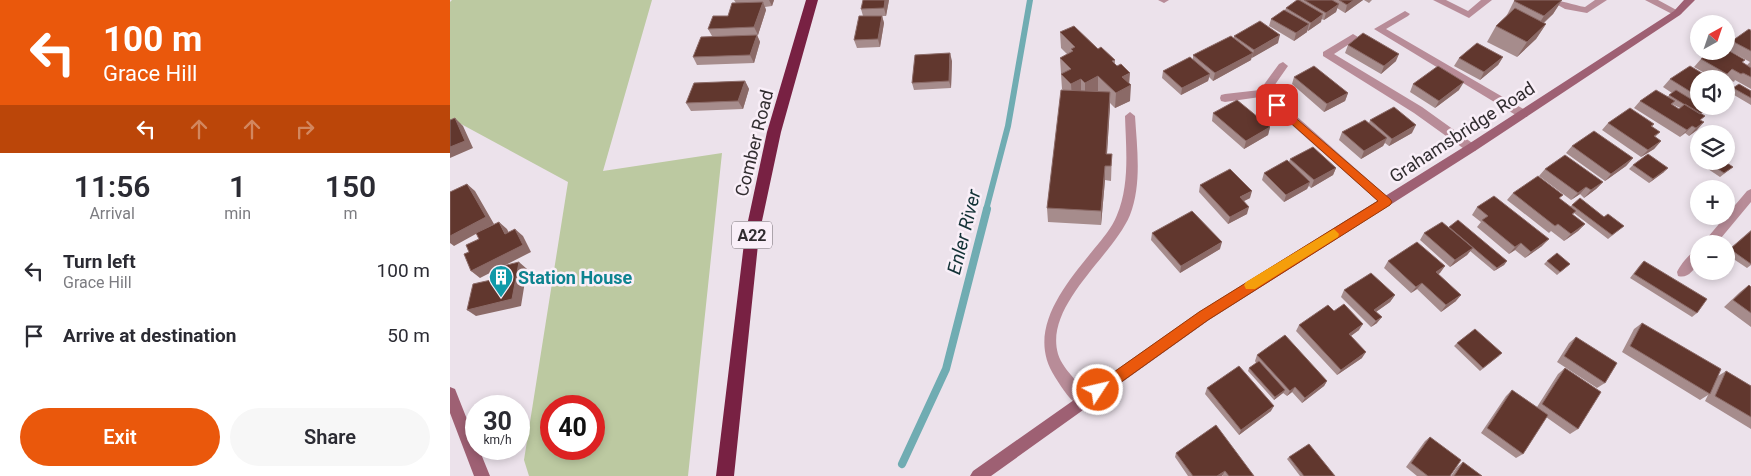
<!DOCTYPE html>
<html lang="en">
<head>
<meta charset="utf-8">
<style>
	body { margin:0; font-family:Roboto,sans-serif; background:#f7f7f7; color:#2b2b33; height:100vh; display:flex; flex-direction:column; font-size:19px; white-space:nowrap }
	* { box-sizing:border-box; margin:0 }
	p { font-size:16px; color:#7c7c81 }
	.icon { flex:none; width:28px; height:28px; fill:none; stroke:currentColor; stroke-width:2; stroke-linecap:round; stroke-linejoin:round }
	.map { position:relative; flex:1; overflow:hidden }
	.drawer { display:flex; flex-direction:column; background:#fff; width:450px }
	.drawer>* { flex:none }
	.top-card { background:#ea580c; color:#fff; overflow:hidden }
	.needle { width:32px; rotate:40deg }
	.buttons { position:absolute; left:1240px; top:15px; display:grid; gap:10px }
	.buttons a { display:grid; place-items:center; width:45px; height:45px; border-radius:50%; background:#fff; box-shadow:0 2px 8px #0003; font-size:25px }
	.speed { position:absolute; left:15px; top:395px; display:flex; gap:10px; font-size:25px; font-weight:700; text-align:center }
	.speed>* { display:grid; place-content:center; width:65px; height:65px; border-radius:50%; background:#fff; box-shadow:0 2px 8px #0003; line-height:1 }
	.speed small { font-size:12px; font-weight:400 }
	.speed .limit { border:8px solid #d22; background:#fff; color:#111 }
	.pin { position:absolute; display:grid; place-items:center; width:42px; height:42px; color:#fff; margin:-21px; border-radius:10px; box-shadow:0 2px 8px #0006 }
	.me { position:absolute; width:55px; margin:-28px; rotate:55deg; stroke-linejoin:round; filter:drop-shadow(0 0 4px #0008) }
	.turn { display:flex; align-items:center; gap:18px; height:105px; padding:0 20px; font-size:22px }
	.turn .icon { width:65px; height:65px; stroke-width:2.5 }
	.turn b { display:block; font-size:35px; line-height:42px }
	.lanes { display:flex; align-items:center; height:48px; padding:0 20px; background:#0003; justify-content:center; gap:25px; direction:ltr }
	.lanes .off { opacity:.35 }
	.eta { display:flex; justify-content:space-evenly; align-items:center; height:85px; text-align:center }
	.eta b { font-size:30px; font-weight:600; line-height:35px }
	.cta { display:flex; gap:10px; margin-top:auto; padding:10px 20px }
	.cta a { flex:1; height:58px; border-radius:30px; background:#ea580c; color:#fff; font-size:20px; font-weight:600; line-height:58px; text-align:center }
	.cta a+a { background:#f7f7f7; color:#2b2b33 }
	ul { padding:0; list-style:none }
	li { display:flex; align-items:center; gap:15px; height:65px; padding:0 20px }
	li div { flex:1 }
	li b { display:block; font-size:19px }
	li em { font-style:normal }
	main { display:flex; flex:1; min-height:0 }
	.map>svg:first-child { display:block }
</style>
</head>
<body>
<main>
<section class="drawer">
<div class="top-card">
<div class="turn"><svg class="icon" aria-label="left" viewBox="0 0 24 24"><path d="M17 20v-9H6M10 6l-5 5 5 5"/></svg><div><b>100 m</b>Grace Hill</div></div>
<div class="lanes"><svg class="icon" aria-label="left" viewBox="0 0 24 24"><path d="M17 20v-9H6M10 6l-5 5 5 5"/></svg><svg class="icon off" aria-label="ahead" viewBox="0 0 24 24"><path d="M12 20V5M6 11l6-6 6 6"/></svg><svg class="icon off" aria-label="ahead" viewBox="0 0 24 24"><path d="M12 20V5M6 11l6-6 6 6"/></svg><svg class="icon off" aria-label="right" viewBox="0 0 24 24"><path d="M7 20v-9h11M14 6l5 5-5 5"/></svg></div>
</div>
<div class="eta">
<div><b>11:56</b><p>Arrival</p></div>
<div><b>1</b><p>min</p></div>
<div><b>150</b><p>m</p></div>
</div>
<ul>
<li><svg class="icon" aria-label="left" viewBox="0 0 24 24"><path d="M17 20v-9H6M10 6l-5 5 5 5"/></svg><div><b>Turn left</b><p>Grace Hill</p></div><em>100 m</em></li>
<li><svg class="icon" aria-label="arrive" viewBox="0 0 24 24"><path d="M6 21V4h12l-3 4 3 4H6"/></svg><div><b>Arrive at destination</b></div><em>50 m</em></li>
</ul>
<div class="cta"><a>Exit</a><a>Share</a></div>
</section>
<div class="map">
<svg width="1301" height="476" viewBox="0 0 1301 476">
	<rect width="100%" height="100%" fill="#ece2eb"/>
	<path fill="#bcc9a1" fill-rule="evenodd" d="M2 0H202L153 171 272 153 238 476H79L74 460 118 182 11 124 0 129V2ZM101 406H144V449H101Z"/>
	<g fill="none" stroke-linecap="round" stroke-linejoin="round">
		<path stroke="#70acb2" stroke-width="6" d="M536 210 558 126 580 0"/>
		<path stroke="#70acb2" stroke-width="8" d="M452 464 496 369 537 209"/>
		<path fill="#b88c98" fill-rule="evenodd" d="M708 0H719L714 3Z
			M955 11 960 14 958 16 936 29 1077 111 1078 114 1077 117H1069L924 29Z
			M903 34 908 37 907 39 884 54 972 107 1025 145 1027 148 1025 151H1017L964 113 873 56V52Z
			M833 62 838 66 817 96 775 102 771 101 770 98 771 95 775 94 810 90 829 64Z"/>
		<path fill="#b88c98" fill-rule="evenodd" d="M983 0H996L1018 11 1031 0H1042L1019 18Z
			M1099 0C1112 0 1123 5 1135 7L1145 0H1157L1137 13 1115 9Z
			M1195 0H1208L1232 13 1227 16 1224 15Z
			M813 89 817 90 940 199 942 202 940 205H932L809 96 808 93 809 90Z
			M680 112 685 116C687 148 692 184 680 215 663 256 594 305 608 354 614 373 633 383 640 401L638 406 633 408C621 403 612 388 605 377 575 331 615 285 644 249 653 238 662 228 667 215 680 184 676 148 675 116Z
			M1301 189V202L1266 244H1252L1297 191Z
			M1249 249V263C1243 270 1238 279 1228 276L1227 272C1231 264 1240 252 1249 249Z"/>
		<path fill="#9e6073" fill-rule="evenodd" d="M1234 0H1245L1230 15 1025 151 759 320 541 476H520L523 471 749 312 1017 145 1224 11Z
			M0 387 5 389 26 442V449H29L40 476H24L0 413Z"/>
		<path fill="#782143" fill-rule="evenodd" d="M356 0H368L331 132 309 235 284 476H266L295 235 317 132Z"/>
	</g>
	<path fill="#a68c8c" fill-rule="evenodd" d="M284 0H324L322 6 315 7 316 10 308 35H307L310 42 304 63 247 65 243 57 262 36 258 29 278 16 286 3Z
		M439 0 436 16H432L434 23 430 47 407 48 404 40 413 16 411 9Z
		M850 0H913L895 13 887 8 886 12 874 20 871 19V22L858 31 857 30V32L844 41 819 26 821 19 835 10 836 8Z
		M914 0H922L919 3Z
		M1112 0 1103 14 1094 23 1096 24 1086 39 1067 57 1037 42 1046 26 1056 17 1064 1Z
		M1301 29V89L1285 80 1284 82 1275 77 1273 79H1265L1244 67 1251 59 1292 63 1297 65 1300 62 1276 49V48L1282 41Z
		M610 32 648 49 665 60V64L680 84V101L665 108 660 103 657 154H662L661 181 655 180 651 225 598 222 597 208 613 90 612 89 611 74V73L610 58 617 54 611 48Z
		M784 36 828 43 801 58V60L763 81 759 77 758 81 731 95 712 78 713 71 743 59V55L784 38Z
		M898 45 946 61 931 74 895 53Z
		M1053 57 1048 65 1030 80 1004 66 1009 58Z
		M502 61 501 88 464 90 462 83Z
		M844 77 898 93 895 101 874 112 842 84Z
		M1220 79H1249V106L1251 114V120L1247 130 1239 136 1235 133 1230 137 1184 108 1190 101 1217 97 1222 93 1213 87ZM1222 104 1230 108 1229 109Z
		M295 81 299 89 293 109 241 111 236 103Z
		M963 84 1009 90 985 108 960 92Z
		M1283 88 1301 91V105L1279 92Z
		M763 113 820 127 818 135 794 149 762 121Z
		M920 120 962 133 939 146 935 143 933 146 911 159 889 140 892 132 919 123Z
		M1158 123 1204 124 1202 127 1210 132 1205 137 1211 141 1204 149 1191 157 1152 130Z
		M1122 146 1183 158 1176 166 1155 181 1116 153Z
		M840 159 886 168 883 175 861 188 859 186 857 189 834 202 812 180 814 173 839 162Z
		M1256 161 1283 167 1270 177 1252 165Z
		M1183 165 1214 172 1199 183 1179 169Z
		M1095 169 1153 182 1146 189 1134 198 1130 194 1121 200 1089 176Z
		M750 185 800 198 794 201 797 214 778 224 749 192Z
		M1063 193 1110 199 1120 207 1122 205 1154 217 1174 226 1158 239 1124 213 1123 215 1135 224 1128 231 1114 241 1101 231 1099 233 1057 200Z
		M1027 207 1092 246 1075 258 1065 250 1059 254 1027 227 1031 222 1022 215Z
		M998 227H999L1057 261 1054 265 1044 271 1020 251 1017 255 1000 267 970 240 974 233Z
		M1301 230V265L1297 268 1276 254V252Z
		M702 233 770 249 730 273 701 240Z
		M938 261 995 266 988 274 1006 301 991 312 967 289 961 293 934 268Z
		M1097 261 1120 264 1107 275 1094 264Z
		M1194 261 1247 313 1242 317 1180 278 1190 265Z
		M1299 285 1301 287V327L1274 307 1290 292Z
		M894 290 945 295 940 302 926 312 927 323 921 327 891 297Z
		M884 311 909 330 901 336 912 358 887 375 846 331 849 325Z
		M1192 323 1268 376 1276 371 1301 386V429L1255 401 1258 395 1250 400 1172 352 1184 329Z
		M1126 337 1155 383 1147 388 1107 362 1119 343Z
		M1007 343 1049 356 1030 371 1004 346Z
		M807 355 877 381 874 386 852 403 842 392 837 396 833 393 824 400 798 371 799 368 806 363 805 361Z
		M1115 368 1128 429 1120 434 1096 417 1073 454 1066 458 1031 433 1056 396 1062 390 1087 407 1108 374Z
		M757 388 821 411 789 435 755 394Z
		M980 437 1000 476H967L956 467 975 441Z
		M726 453 804 476H773V475L772 476H738L725 457Z
		M839 457 885 476H850L837 459Z
		M1013 462 1032 476H1001L1007 467Z"/>
	<path fill="#8b6a67" d="M319 0H324L322 6Z
		M435 0H439L436 16 434 8Z
		M904 0H913L895 13 897 5Z
		M1112 0 1103 14 1084 31 1094 16Z
		M313 2 316 10 308 35 304 27Z
		M889 4 886 12 874 20 876 13Z
		M873 14 871 22 858 31 861 23Z
		M432 16 434 23 430 47 428 39Z
		M859 24 857 32 844 41 846 33Z
		M1096 24 1086 39 1067 57 1077 42Z
		M307 35 310 42 304 63 300 55Z
		M830 35 828 43 802 58 804 50Z
		M500 53 502 61 501 88 499 81Z
		M803 53 801 60 763 81 765 73Z
		M949 54 946 61 931 74 934 66Z
		M1053 57 1048 65 1030 80 1034 72Z
		M680 73 679 86 681 85 680 101 665 108 666 93 672 77Z
		M760 74 758 81 731 95 732 88Z
		M648 76V91L635 98V83Z
		M631 79V94L622 99 621 84Z
		M295 81 299 89 293 109 288 101Z
		M1014 82 1009 90 985 108 989 101Z
		M660 92V107L656 168V154Z
		M898 93 895 101 874 112 877 104Z
		M5 118 13 126 23 148 0 158V147Z
		M1254 122 1247 130 1239 136 1246 128Z
		M966 125 962 133 939 146 942 139Z
		M1242 126 1235 133 1230 137 1237 130Z
		M820 127 818 135 794 149 796 141Z
		M937 138 933 146 911 159 914 151Z
		M1211 141 1204 149 1191 157 1198 150Z
		M1183 158 1176 166 1155 181 1161 174Z
		M655 166V180L651 225V211Z
		M886 168 883 175 861 188 864 180Z
		M1218 168 1214 172 1199 183 1203 179Z
		M860 182 857 189 834 202 836 195Z
		M1153 182 1146 189 1134 198 1141 190Z
		M17 184 25 191 44 224 4 246 0 243V236Z
		M1136 187 1130 194 1121 200 1128 193Z
		M802 191 800 198 788 204 790 197Z
		M799 207 797 214 778 224 780 217Z
		M49 222 57 229 63 241 55 234Z
		M1135 224 1128 231 1114 241 1121 234Z
		M65 229 73 236 81 252 30 278 21 271Z
		M1099 239 1092 246 1075 258 1081 252Z
		M772 242 770 249 730 273 731 266Z
		M1071 243 1065 250 1059 254 1065 247Z
		M1023 248 1017 255 1000 267 1005 260Z
		M1057 261 1054 265 1044 271 1047 268Z
		M69 262 77 269 71 306 26 316 17 310Z
		M995 266 990 273 982 279 986 272Z
		M972 283 967 289 961 293 966 287Z
		M945 295 940 302 920 316 924 310Z
		M1011 295 1006 301 991 312 996 305Z
		M932 317 927 323 921 327 926 321Z
		M913 324 909 330 895 340 899 334Z
		M916 352 912 358 887 375 891 370Z
		M877 381 874 386 852 403 855 398Z
		M845 387 842 392 837 396 840 391Z
		M835 390 833 393 824 400 825 397Z
		M824 406 821 411 789 435 791 430Z
		M775 471 772 476H767Z"/>
	<path fill="#61372e" stroke="#8b6a67" d="M413 0H435L434 8 411 9Z
		M847 0H849L873 14 861 23 836 8Z
		M854 0H882L889 4 876 13Z
		M889 0H904L897 5Z
		M1065 0H1112L1094 16 1064 1Z
		M313 2 304 27 258 29 263 16H278L282 3Z
		M1065 8 1096 24 1077 42 1046 26Z
		M834 10 859 24 846 33 821 19Z
		M409 16H432L428 39 404 40Z
		M810 21 830 35 804 50 784 36Z
		M624 26 648 49 651 47 665 60 662 61 667 66 671 64 680 73 672 77 681 85 666 93 648 76 635 83 631 79 621 84 611 74 621 69 610 58 623 51 621 49 625 47 610 32Z
		M1299 29 1301 31V51L1282 41Z
		M913 33 949 54 934 66 898 45Z
		M307 35 300 55 243 57 251 37Z
		M781 36 803 53 765 73 743 55Z
		M1027 43 1053 57 1034 72 1009 58Z
		M1276 49 1295 60 1292 62 1301 68V77L1293 73 1291 74 1282 69 1277 74 1251 59 1261 51H1276Z
		M500 53 499 81 462 83 465 55Z
		M740 57 760 74 732 88 713 71Z
		M864 66 898 93 877 104 844 77Z
		M988 66 1014 82 989 101 963 84Z
		M1240 66 1262 79H1249V97L1220 79Z
		M295 81 288 101 236 103 244 83Z
		M1289 84 1301 91V98L1283 88Z
		M611 90 660 92 656 154H662L661 166H655L651 211 597 208Z
		M1206 90 1225 101 1221 104 1229 109 1235 104 1255 116 1250 120 1254 122 1246 128 1242 126 1237 130 1190 101Z
		M1226 90 1249 104V106H1253L1257 109 1250 114 1219 95Z
		M787 100 820 127 796 141 763 113Z
		M944 107 966 125 942 139 920 120Z
		M1180 108 1204 124 1201 126 1210 132 1204 136 1211 141 1198 150 1158 123Z
		M5 118 15 141 0 147V120Z
		M915 120 937 138 914 151 892 132Z
		M1144 131 1183 158 1161 174 1122 146Z
		M863 147 886 168 864 180 840 159Z
		M1198 154 1218 168 1203 179 1183 165Z
		M1115 155 1153 182 1141 190 1136 187 1128 193 1095 169Z
		M837 160 860 182 836 195 814 173Z
		M1256 161H1274L1283 167 1274 173Z
		M780 169 802 191 790 197 799 207 780 217 750 185Z
		M1088 176 1113 195 1109 198 1126 211 1122 214 1135 224 1121 234 1108 224 1105 226 1063 193Z
		M17 184 36 217 0 236V192Z
		M1044 196 1099 239 1081 252 1071 243 1065 247 1032 220 1038 216 1027 207Z
		M1130 198 1154 217 1158 214 1174 226 1162 235 1122 205Z
		M742 211 772 242 731 266 702 233Z
		M1008 220 1057 261 1047 268 999 227Z
		M49 222 55 234 65 229 73 245 21 271 14 254 19 252 16 245 29 239 26 233Z
		M992 222 1023 248 1005 260 974 233Z
		M1301 231V264L1280 249Z
		M967 242 995 266 986 272 1011 295 996 305 972 283 966 287 938 261Z
		M1107 253 1120 264 1110 272 1097 261Z
		M1194 261 1257 299 1247 313 1184 274Z
		M69 262 62 299 17 310 23 284 41 280 44 268Z
		M921 273 945 295 924 310 932 317 926 321 894 290Z
		M1299 285 1301 287V313L1283 300Z
		M894 304 913 324 899 334 916 352 891 370 849 325 878 305 884 311Z
		M1192 323 1271 369 1260 394 1180 346Z
		M1025 329 1052 353 1033 368 1007 343Z
		M835 335 877 381 855 398 845 387 840 391 807 355Z
		M1126 337 1167 363 1155 383 1114 356Z
		M809 361 835 390 825 397 799 368Z
		M789 366 824 406 791 430 757 388Z
		M1115 368 1151 392 1128 429 1092 404Z
		M1276 371 1301 386V417L1265 396Z
		M1062 390 1098 415 1073 454 1037 428Z
		M766 425 804 476H779L775 471 767 476H743L726 453Z
		M980 437 1011 460 1000 476H978L961 463Z
		M859 444 885 476H854L839 457Z
		M1013 462 1032 476H1004Z"/>
	<path fill="#ea580c" stroke="#983908" d="M827 102 940 199 942 202 940 205 758 320 653 395 648 397 644 395 642 390 644 386 749 312 928 201 824 108 822 105Z"/>
	<path fill="#f59e0b" d="M884 229 889 234 888 237 805 289H796L794 285 796 282Z"/>
	<defs>
		<g id="building-pin" transform="scale(1.25)"><path d="M0 17L-7.5 6A9.5 9.5 0 1 1 7.5 6Z" fill="#0f9aa8" stroke="#f9eff8"/><path d="M-4-6H4V6H1V3H-1V6H-4ZM-2.5-4.3h1.7v1.8h-1.7ZM.8-4.3h1.7v1.8H.8ZM-2.5-1h1.7V.8h-1.7ZM.8-1h1.7V.8H.8Z" fill="#fff"/></g>
	</defs>
	<g fill-rule="evenodd">
		<use href="#building-pin" x="51" y="277"/>
	</g>
	<g text-anchor="middle" dominant-baseline="central" stroke-width="5" stroke-linejoin="round" paint-order="stroke">
		<rect fill="#f9eff8" stroke="#6d676c" stroke-width="1" x="282" y="221.5" width="40" height="27" rx="4"/>
		<g font-size="16" font-weight="bold" fill="#312d30">
			<text x="302" y="235">A22</text>
		</g>
		<g font-size="18" fill="#312d30" stroke="#f9eff8">
			<text transform="translate(1012 132) rotate(-33)">Grahamsbridge Road</text>
			<text transform="translate(304 143) rotate(-76)">Comber Road</text>
		</g>
		<g font-size="18" font-weight="bold" fill="#0d838f" stroke="#f9eff8" text-anchor="start">
			<text x="68" y="277">Station House</text>
		</g>
		<g font-size="19" font-style="italic" fill="#133236" stroke="#f9eff8">
			<text transform="translate(514 232) rotate(-76)">Enler River</text>
		</g>
	</g>
</svg>
<div class="buttons">
<a><svg class="needle" viewBox="-14 -14 28 28"><path d="M0-13l5 13h-10z" fill="#e53935"/><path d="M0 13l5-13h-10z" fill="#7c7c81"/></svg></a>
<a><svg class="icon" aria-label="sound" viewBox="0 0 24 24"><path d="M4 9h4l5-4v14l-5-4H4zM17 9q2 3 0 6"/></svg></a>
<a><svg class="icon" aria-label="layers" viewBox="0 0 24 24"><path d="M12 4l9 5-9 5-9-5zM3 14l9 5 9-5"/></svg></a>
<a>+</a>
<a>−</a>
</div>
<div class="speed"><div>30<small>km/h</small></div><div class="limit">40</div></div>
<div class="pin" style="left:827px;top:105px;background:#d93025"><svg class="icon" aria-label="arrive" viewBox="0 0 24 24"><path d="M6 21V4h12l-3 4 3 4H6"/></svg></div>
<svg class="me" style="left:648px;top:390px" viewBox="-20 -20 40 40"><circle r="17" fill="#ea580c" stroke="#fff" stroke-width="3"/><path d="M0-11L8 9 0 5-8 9z" fill="#fff"/></svg>
</div>
</main>
</body>
</html>
